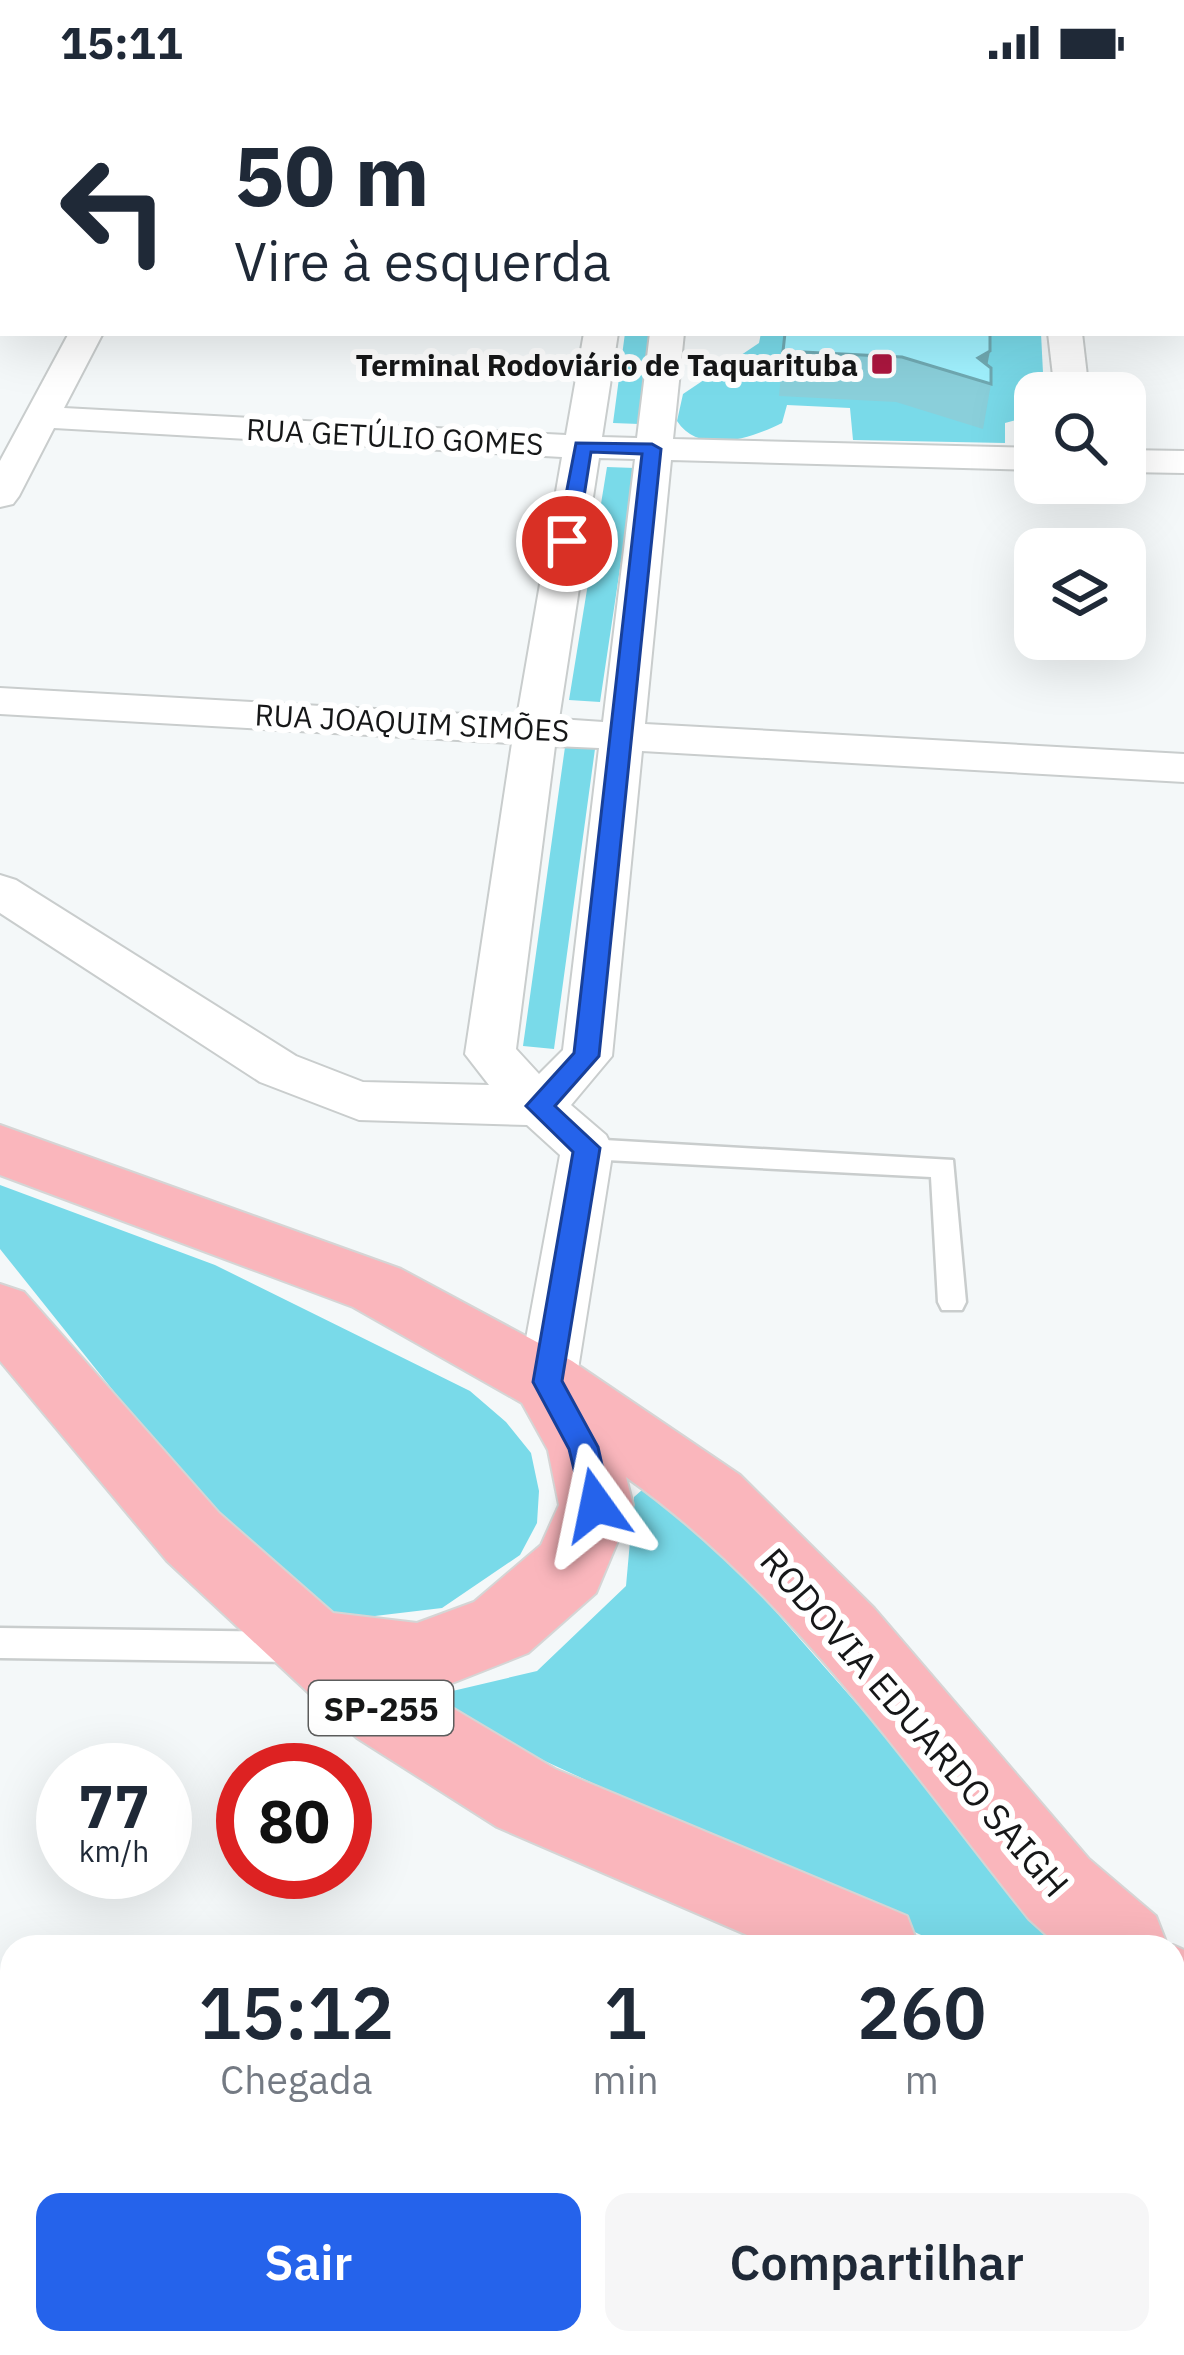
<!DOCTYPE html>
<html lang="pt">
<head>
<meta charset="utf-8">
<style>
	body { margin:0; font-family:"IBM Plex Sans",sans-serif; background:#f6f6f7; color:#1f2937; height:100vh; display:flex; flex-direction:column; font-size:45px; white-space:nowrap }
	* { box-sizing:border-box; margin:0 }
	p { font-size:39px; color:#747a83 }
	.icon { flex:none; width:66px; height:66px; fill:none; stroke:currentColor; stroke-width:2; stroke-linecap:round; stroke-linejoin:round }
	.map { position:relative; flex:1; overflow:hidden }
	.sheet { position:absolute; left:0px; top:1851px; width:1185px; height:420px; display:flex; flex-direction:column; background:#fff; border-radius:36px 36px 0 0; box-shadow:0 12px 48px #0002 }
	.sheet>* { flex:none }
	.top-card { position:absolute; left:0px; top:0px; width:1185px; height:252px; box-shadow:0 12px 48px #0002; background:#fff; color:#1f2937; overflow:hidden }
	.tools { position:absolute; left:1014px; top:288px; display:grid; gap:24px }
	.tools a { display:grid; place-items:center; width:132px; height:132px; border-radius:24px; background:#fff; box-shadow:0 12px 48px #0002; font-size:60px }
	.speed { position:absolute; left:36px; top:1659px; display:flex; gap:24px; font-size:60px; font-weight:700; text-align:center }
	.speed>* { display:grid; place-content:center; width:156px; height:156px; border-radius:50%; background:#fff; box-shadow:0 12px 48px #0002; line-height:1 }
	.speed small { font-size:30px; font-weight:400 }
	.speed .limit { border:18px solid #d22; background:#fff; color:#111 }
	.pin { position:absolute; display:grid; place-items:center; width:102px; height:102px; color:#fff; margin:-51px; border:6px solid #fff; border-radius:50%; box-shadow:0 3px 12px #0007 }
	.me { position:absolute; width:132px; margin:-66px; rotate:348deg; stroke-linejoin:round; filter:drop-shadow(0 0 9px #0008) }
	.turn { display:flex; align-items:center; gap:42px; height:252px; padding:0 36px; font-size:54px }
	.turn .icon { width:156px; height:156px; stroke-width:2.5 }
	.turn b { display:block; font-size:84px; line-height:102px }
	.eta { display:flex; justify-content:space-evenly; align-items:center; height:204px; text-align:center }
	.eta b { font-size:72px; font-weight:600; line-height:84px }
	.action { display:flex; gap:24px; margin-top:auto; padding:24px 36px }
	.action a { flex:1; height:138px; border-radius:24px; background:#2563eb; color:#fff; font-size:48px; font-weight:600; line-height:138px; text-align:center }
	.action a+a { background:#f6f6f7; color:#1f2937 }
	.status { display:flex; justify-content:space-between; align-items:center; height:84px; padding:0 60px; background:#fff; direction:ltr }
	.status svg { height:33px; fill:currentColor }
	.map>svg:first-child { display:block }
</style>
</head>
<body>
<div class="status"><b>15:11</b><svg viewBox="0 0 49 12"><path d="M0 12V9h3v3zM5 12V6h3v6zM10 12V3h3v9zM15 12V0h3v12zM26 1h20v11H26zM47 4h2v5h-2z"/></svg></div>
<div class="map">
<svg width="1184" height="2271" viewBox="0 0 1184 2271">
	<rect width="100%" height="100%" fill="#f4f8f9"/>
	<path fill="#79dae9" d="M625 249H649L639 340 613 339Z
		M761 249H1041L1044 309H1035V331L1005 339V359L853 356 850 324 787 321 782 339C752 354 700 372 677 337L683 310 759 259Z
		M607 383 635 384 600 618 569 616Z
		M565 663 595 665 554 965 523 962Z
		M0 1101 215 1181 470 1307 506 1338 531 1369 539 1407 537 1439 520 1471 442 1524 358 1534 326 1530 263 1474 167 1374 0 1165Z
		M650 1399 695 1436 1071 1863H947L428 1623 444 1609 537 1587 626 1502 634 1413Z"/>
	<path fill="#5ac6d6" d="M0 2196 12 2212V2259H47L56 2271H0Z"/>
	<g fill="none" stroke-linecap="round" stroke-linejoin="round">
		<g stroke="#c9cdcd" stroke-width="5">
			<path id="service" d="M587 1055 953 1076 966 1218 962 1226H942L938 1218 931 1093 587 1075 574 1065Z
				M0 1544 296 1548 307 1552 312 1563 307 1574 296 1578 0 1574Z"/>
		</g>
		<g stroke="#c9cdcd" stroke-width="4">
			<path id="minor" d="M40 0H68L70 3H42Z
				M317 0H345L316 3Z
				M632 0H660L631 3Z
				M680 0H786L788 3H682Z
				M1182 13H1184V29H1182Z
				M1184 71V90L1182 91V72Z
				M1182 168 1184 169V189L1182 188Z
				M69 249H103L64 324 566 351 584 249H618L602 353 637 354 650 249H684L673 355 1035 364V386L671 376 645 640 1184 670V698L642 667 612 972 571 1021 606 1051 613 1065 576 1298 567 1315 547 1322 527 1315 518 1298 560 1071 527 1041 359 1036 260 998 0 829V791L16 796 296 972 363 998 489 1001 465 970 512 659 0 630V604L517 633 562 373 54 344 19 412 13 420 0 423V377ZM599 374 635 375 603 638 559 635ZM555 662 599 664 563 966 539 990 516 965Z
				M1048 249H1082L1089 309H1055Z
				M1125 366 1184 367V389L1125 388Z"/>
		</g>
		<g stroke="#d5d5d5" stroke-width="4">
			<path id="trunk" d="M0 1041 401 1185 572 1277 740 1391 874 1524 1089 1775 1156 1832 1168 1863H1060L1029 1835C906 1681 788 1508 626 1393L633 1421 596 1509 528 1569 427 1609 555 1685 907 1832 919 1863H775L497 1743 357 1654 167 1477 0 1277V1200L24 1208 219 1429 333 1529 417 1539 474 1518 541 1461 559 1421 548 1366 522 1319 353 1223 0 1091Z
				M1173 1861 1184 1866V1959L1173 1954V1863H1169Z
				M1173 1967 1184 1971V2064L1173 2060Z"/>
		</g>
		<use href="#service" fill="#fff" fill-rule="evenodd"/>
		<use href="#minor" fill="#fff" fill-rule="evenodd"/>
		<use href="#trunk" fill="#fab6bc" fill-rule="evenodd"/>
	</g>
	<path fill="#8acfda" d="M785 249 987 281 991 300 983 345 896 318 779 312Z"/>
	<path fill="#70a9b2" d="M990 267 984 298 978 274Z"/>
	<path fill="#a0f1fe" stroke="#70a9b2" stroke-width="3" d="M785 249H990V267L978 274 991 284V300L902 273 783 267Z"/>
	<path fill="#2563eb" stroke="#184099" stroke-width="3" d="M576 359 652 360 661 365 599 972 555 1022 600 1064 562 1297 598 1363 611 1421 607 1430 596 1434 585 1430 569 1365 533 1298 573 1068 526 1022 574 969 642 370 591 368 577 457 567 462 557 457Z"/>
	<rect fill="#ab163f" stroke="#fff" stroke-width="4.5" x="870" y="268" width="24" height="24" rx="6"/>
	<g text-anchor="middle" dominant-baseline="central" stroke-width="12" stroke-linejoin="round" paint-order="stroke">
		<g font-size="30" font-weight="bold" fill="#161718" stroke="#fff" text-anchor="end">
			<text x="858" y="280">Terminal Rodoviário de Taquarituba</text>
		</g>
		<g font-size="30" fill="#161718" stroke="#fff">
			<text transform="translate(395 352) rotate(3)">RUA GETÚLIO GOMES</text>
			<text transform="translate(412 638) rotate(3)">RUA JOAQUIM SIMÕES</text>
		</g>
		<rect fill="#fff" stroke="#5c5d5d" stroke-width="3" x="309" y="1597" width="144" height="54" rx="9"/>
		<g font-size="33" font-weight="bold" fill="#161718">
			<text x="381" y="1624">SP-255</text>
		</g>
		<g font-size="36" fill="#161718" stroke="#fff">
			<text transform="translate(915 1638) rotate(49)">RODOVIA EDUARDO SAIGH</text>
		</g>
	</g>
</svg>
<div class="tools">
<a><svg class="icon" aria-label="search" viewBox="0 0 24 24"><circle cx="10" cy="10" r="6"/><path d="M15 15l6 6"/></svg></a>
<a><svg class="icon" aria-label="layers" viewBox="0 0 24 24"><path d="M12 4l9 5-9 5-9-5zM3 14l9 5 9-5"/></svg></a>
</div>
<div class="speed"><div>77<small>km/h</small></div><div class="limit">80</div></div>
<div class="pin" style="left:567px;top:457px;background:#d93025"><svg class="icon" aria-label="arrive" viewBox="0 0 24 24"><path d="M6 21V4h12l-3 4 3 4H6"/></svg></div>
<svg class="me" style="left:596px;top:1421px" viewBox="-20 -20 40 40"><path d="M0-17L14 15 0 8-14 15z" fill="#2563eb" stroke="#fff" stroke-width="4"/></svg>
<div class="top-card">
<div class="turn"><svg class="icon" aria-label="left" viewBox="0 0 24 24"><path d="M17 20v-9H6M10 6l-5 5 5 5"/></svg><div><b>50 m</b>Vire à esquerda</div></div>
</div>
<section class="sheet">
<div class="eta">
<div><b>15:12</b><p>Chegada</p></div>
<div><b>1</b><p>min</p></div>
<div><b>260</b><p>m</p></div>
</div>
<div class="action"><a>Sair</a><a>Compartilhar</a></div>
</section>
</div>
</body>
</html>
